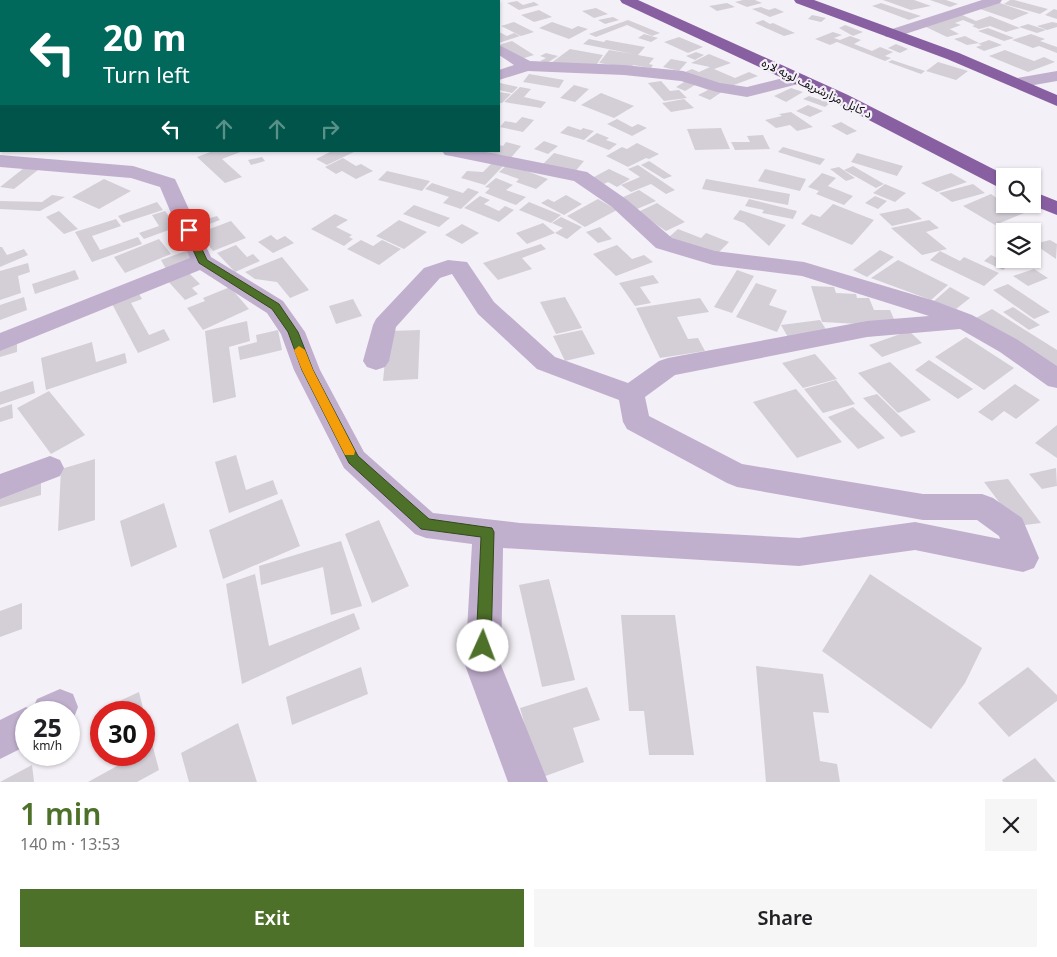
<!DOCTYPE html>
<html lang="en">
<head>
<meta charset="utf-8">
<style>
	body { margin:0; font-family:"Noto Sans","Noto Sans Arabic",sans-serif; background:#f6f6f6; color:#202124; height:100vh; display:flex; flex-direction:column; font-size:19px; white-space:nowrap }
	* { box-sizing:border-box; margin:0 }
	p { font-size:16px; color:#757577 }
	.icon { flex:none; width:28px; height:28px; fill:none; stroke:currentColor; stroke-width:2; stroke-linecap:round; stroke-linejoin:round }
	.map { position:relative; height:782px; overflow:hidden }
	.panel { display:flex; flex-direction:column; background:#fff; flex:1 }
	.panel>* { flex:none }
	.top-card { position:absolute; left:0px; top:0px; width:500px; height:152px; box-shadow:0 1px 4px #0004; background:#00695c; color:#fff; overflow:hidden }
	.tools { position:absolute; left:996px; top:168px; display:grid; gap:10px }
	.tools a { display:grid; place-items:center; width:45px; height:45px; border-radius:0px; background:#fff; box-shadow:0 1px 4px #0004; font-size:25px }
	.speed { position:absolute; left:15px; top:701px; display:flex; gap:10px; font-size:25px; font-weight:700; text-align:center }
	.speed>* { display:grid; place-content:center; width:65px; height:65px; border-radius:50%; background:#fff; box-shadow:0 1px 4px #0004; line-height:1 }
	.speed small { font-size:12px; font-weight:400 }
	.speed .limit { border:8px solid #d22; background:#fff; color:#111 }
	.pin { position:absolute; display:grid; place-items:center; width:42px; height:42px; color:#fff; margin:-21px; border-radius:10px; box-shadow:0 2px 8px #0006 }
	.me { position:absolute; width:55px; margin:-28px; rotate:2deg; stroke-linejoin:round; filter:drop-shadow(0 0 4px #0008) }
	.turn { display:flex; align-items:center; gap:18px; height:105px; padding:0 20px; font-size:22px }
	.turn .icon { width:65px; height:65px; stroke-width:2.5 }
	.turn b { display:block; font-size:35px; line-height:42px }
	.lanes { display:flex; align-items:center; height:48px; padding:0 20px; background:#0003; justify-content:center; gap:25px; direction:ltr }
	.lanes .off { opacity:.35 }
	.round { display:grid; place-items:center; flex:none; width:52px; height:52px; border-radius:0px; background:#f6f6f6 }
	.head { display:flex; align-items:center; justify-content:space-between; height:85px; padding:0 20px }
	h1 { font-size:30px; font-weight:600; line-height:38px; color:#4e7129 }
	.cta { display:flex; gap:10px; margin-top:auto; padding:10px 20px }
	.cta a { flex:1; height:58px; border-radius:0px; background:#4e7129; color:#fff; font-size:20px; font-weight:600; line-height:58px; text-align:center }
	.cta a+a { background:#f6f6f6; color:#202124 }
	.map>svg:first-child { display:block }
</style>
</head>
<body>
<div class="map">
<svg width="1057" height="782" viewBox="0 0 1057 782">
	<rect width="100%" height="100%" fill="#f4f0f7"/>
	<path fill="#d4cfd7" d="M743 0H755L762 3 747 7 735 2Z
		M883 0H914L931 6 911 10Z
		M930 0H946L958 4 950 7Z
		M1010 0H1014L1048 9 1040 14 1004 4Z
		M517 1 523 5 534 2 539 5 519 10 507 3Z
		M997 2 1029 13 1012 20 980 9Z
		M727 3 735 7 717 11 709 6Z
		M881 3 902 10 921 16 909 20 872 6Z
		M761 7 769 10 775 8 784 12 770 17 752 9Z
		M596 8 608 14 594 18 582 11Z
		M1054 9 1057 10V19L1045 15Z
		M539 10 552 17 534 22 521 15Z
		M960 14 976 21 990 16 1020 28 1006 32 990 26 979 29 972 26 975 25 963 20 955 23 961 25 950 29 944 26 959 34 947 37 924 26Z
		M812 15 826 18 821 22 808 19Z
		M613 17 619 20 605 24 598 20Z
		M628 20 660 33 652 36 627 25 596 37 589 34Z
		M763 20 770 24 773 23 795 33 784 36 755 23Z
		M514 22 534 32 521 36 501 26Z
		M552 22 572 29 578 26 588 29 569 39 539 28Z
		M1052 22 1057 23V27L1047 30 1037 26Z
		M1028 24 1046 30 1037 33 1019 27Z
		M845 25 863 32 853 36 839 28Z
		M988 28 1014 38 1004 41 978 31Z
		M499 32 507 36 514 33 520 36 499 43Z
		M833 32 842 35 834 38 840 40 850 36 861 40 854 44 872 51 880 47 893 52 885 56 891 58 885 61 837 42 830 45 815 39Z
		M644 34 658 38 651 42 638 38Z
		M1031 34 1045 39 1040 41 1057 47V53L1039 46 1033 48 1012 40Z
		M965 36 979 43 967 45 954 39Z
		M679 37 703 47 688 53 664 42Z
		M589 39 604 42 606 40 645 47 638 55 654 58 649 64 653 65 651 68 633 65 631 68 599 63 609 50 633 54 583 44Z
		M989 40 1002 45 984 51 976 47 982 45 978 44Z
		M512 41 534 55 521 59 499 45Z
		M896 44 908 49 900 53 888 48Z
		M570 49 603 55 597 64 584 66 551 63Z
		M1005 50 1034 61 1044 57 1055 62 1028 72 989 56Z
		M696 52 704 55 695 60 686 56Z
		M546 53 558 56 547 63 540 61 546 58 540 56Z
		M709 54 731 63 714 69 735 78 749 72 758 76 734 85H715L685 72 692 69 699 72 710 67 691 63Z
		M671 59 687 62 679 71 663 67Z
		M892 60 925 71 921 74 888 62Z
		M938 62 968 71 956 80 926 71Z
		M529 74 564 80 559 88 523 82Z
		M689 79 723 91 710 100 698 95 708 90 695 85 685 91 676 87Z
		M661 81 670 91 679 90 687 98 664 101 648 83Z
		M500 83 518 87 512 93 499 90Z
		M574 85 589 89 575 102 560 98Z
		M520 87 531 89 524 97 546 102 541 108 504 102Z
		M791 88 803 92 786 102 774 96Z
		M499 92 511 94 502 103H499Z
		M601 93 634 106 614 118 581 105Z
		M809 96 830 103 825 107 803 99Z
		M684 99 694 108 671 112 662 103Z
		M808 105 823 111 810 117 796 111Z
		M791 112 813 127 797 131 790 125 776 128 765 120 782 116 779 114Z
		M522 117 534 120 523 132 500 127 505 121 516 123Z
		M617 119 632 127 638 124 647 128 632 136 607 124Z
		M841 122 857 131 847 135 831 126Z
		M568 126 581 130 583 128 594 131 584 140 560 133Z
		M721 128 730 149 695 150 687 129Z
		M597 133 609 138 606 140 617 144 609 150 586 141Z
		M763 135 770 149 735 150 731 142H750L747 136Z
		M544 141 558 146 548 154 534 149Z
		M506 142 521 146 509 160 473 151H499V145L503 146Z
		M637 143 659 154 649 159 646 158 628 167 606 156 622 147 627 149Z
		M783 147 825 159 820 165 778 152Z
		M213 151H243L222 159 242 177 225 183 197 157Z
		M332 151H356L327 165 316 159Z
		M554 153 584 161 573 174 542 165Z
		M857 153 903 166 897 176 851 162Z
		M262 157 265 161 251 165 248 160Z
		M343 158 356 166 361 164 373 171 356 179 342 171 336 174 325 167Z
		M649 161 672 176 664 179 641 165Z
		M492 163 503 166 485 185 461 178 467 171 483 172Z
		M29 164 43 166 14 189 0 187Z
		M508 164 548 179 536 189 516 182 519 179 499 172Z
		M638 165 675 190 666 194 651 184 631 192 621 185 640 177 628 169Z
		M853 166 884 184 876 188 844 170Z
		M839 167 855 178 846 181 830 169Z
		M609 169 630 179 617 187 608 182 604 184 592 178Z
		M765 169 806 179 800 191 758 181Z
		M387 171 430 181 422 191 378 180Z
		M822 173 836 178 828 186 853 196 844 205 816 194 819 191 808 187Z
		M951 173 967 182 937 192 921 183Z
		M496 178 513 185 506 190 526 197 516 205 485 193 490 188 485 187Z
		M104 179 131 191 99 209 72 197Z
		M706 179 790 194 788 205 702 189Z
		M432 183 463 193 468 188 479 192 461 209 443 203 449 197 425 189Z
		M885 184 906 193 895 202 873 193Z
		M973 184 985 193 952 202 939 193Z
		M639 190 656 201 637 209 621 198Z
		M991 194 1005 204 1024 213 995 225 963 206Z
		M52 195 65 197 40 211 0 209V201L42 202Z
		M566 195 582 204 564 215 541 203 548 199 554 202Z
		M480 196 490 200 484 204 499 211 505 206 514 210 499 222 464 208Z
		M875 196 887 201 878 209 865 203Z
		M598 199 617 210 585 227 567 216Z
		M749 199 797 211 793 219 762 213 764 210 745 206Z
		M157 202 163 210 123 223 118 216Z
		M529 202 561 215 551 223 519 210Z
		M657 203 685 222 666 231 638 212Z
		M833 204 874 220 852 245 801 224 811 214 820 217Z
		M414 205 450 218 439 227 403 214Z
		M908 208 922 219 892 226 879 214Z
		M740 210 786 225 769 246 744 223 733 219Z
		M59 211 78 229 64 234 46 217Z
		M165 211 177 227 144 239 139 233 159 226 152 215Z
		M201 211 207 219 217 216 220 220 196 229 187 216Z
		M335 214 348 220 336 227 352 235 349 237 353 239 344 246 311 229Z
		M561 217 582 227 567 239 555 233 563 228 552 223Z
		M116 219 121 226 92 236 100 250 138 237 142 244 92 262 75 232Z
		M399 220 427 232 404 249 376 236Z
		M929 220 939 228 926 232 947 249 922 255 891 228Z
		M231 221 246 238 213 251 199 233Z
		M543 223 555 233 527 244 516 233Z
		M462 224 479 233 462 244 445 235Z
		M600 227 612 239 598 243 586 232Z
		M678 229 701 238 706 233 729 242 715 256 669 237Z
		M271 235 277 240 285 236 294 243 273 253 258 242Z
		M159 239 171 254 125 273 114 257Z
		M361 240 373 246 382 240 401 249 379 265 347 249Z
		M1050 240 1057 244 1056 259 1034 244Z
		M541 244 546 249 522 258 532 269 498 280 483 263Z
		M236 245 247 257 253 254 260 261 235 272 217 253Z
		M617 245 632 259 644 255 653 262 616 276 593 254Z
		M0 247H2L7 255 24 249 28 255 0 267Z
		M191 249 196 257 166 269 161 260Z
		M880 250 894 257 867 277 853 270Z
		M940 251 960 261 964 257 999 273 984 286 930 260Z
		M991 255 1010 264 1003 270 984 261Z
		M282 257 309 290 290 298 277 282 255 279 245 272Z
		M898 260 948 285 931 300 871 278Z
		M28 263 30 272 18 276 21 293 0 300V271Z
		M1034 269 1048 278 1028 286 1013 276Z
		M75 270 79 279 35 294 32 284Z
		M186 270 200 284 192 288 198 294 185 300 166 279Z
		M737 270 754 276 732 313 714 307Z
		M653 275 659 283 640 287 651 303 635 306 619 283Z
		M756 283 777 290 769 305 787 311 777 332 736 317Z
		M1008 284 1050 312 1034 319 993 290Z
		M811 286 834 287 836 293 856 294 857 298H869L874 310H890L897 326 822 322Z
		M230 287 249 309 203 330 187 308 205 301 203 298Z
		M950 287 970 298 956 309 934 301Z
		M137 290 142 299 131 303 149 335 164 329 170 340 138 353 110 300Z
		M24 297 27 310 0 320V305Z
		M565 297 582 328 556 334 540 302Z
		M700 298 709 312 677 317 688 339 698 338 705 351 660 358 636 308Z
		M353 299 362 316 336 324 329 306Z
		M1013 307 1040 325 1029 330 1003 312Z
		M992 309 1057 350V372L976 318Z
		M820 320 829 334 789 339 781 325Z
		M247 321 250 341 229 347 236 397 213 403 205 331Z
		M278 330 282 350 240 360 238 347 257 342 256 335Z
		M420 330 418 379 383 381 388 331Z
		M582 330 595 354 565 361 553 336Z
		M909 331 922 343 882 357 869 345Z
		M966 337 1014 368 984 390 935 357Z
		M17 339V352L0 357V344Z
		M92 342 96 362 125 353 127 363 46 390 41 358Z
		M815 354 837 379 803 388 782 363Z
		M929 360 973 389 958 399 915 370Z
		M890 362 931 400 898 413 858 373Z
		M836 380 855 404 823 413 804 389Z
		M33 381 35 393 0 405V392Z
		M1015 384 1040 400 1016 419 1004 411 992 421 978 412Z
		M796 389 842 442 797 458 753 402Z
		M49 391 85 435 51 454 17 408Z
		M877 394 916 432 901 437 863 398Z
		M12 404 13 418 0 422V408Z
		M853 407 885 438 858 449 828 417Z
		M1057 425V458L1035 443Z
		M236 455 246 490 273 480 278 494 229 513 215 462Z
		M95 459V520L58 531 61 469Z
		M1056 468 1057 486 1042 489 1029 474Z
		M1008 479 1041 523 1017 526 984 482Z
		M41 481V495L0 507V493Z
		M282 499 300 546 223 579 209 530Z
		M164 503 177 547 131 567 120 521Z
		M379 520 409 586 372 603 345 534Z
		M341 541 362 606 331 615 323 567 261 585 259 566Z
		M255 574 269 646 354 613 360 629 242 684 226 584Z
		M870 574 982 648 965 683 931 729 822 651Z
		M549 579 575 680 542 687 519 585Z
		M22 603V629L0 637V611Z
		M621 615H675L694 755H649L644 711H629Z
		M756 666 823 674 829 713 813 712 820 761 837 764 840 782H766Z
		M361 667 368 694 292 725 286 697Z
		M1028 667 1057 695V701L1009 737 978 703Z
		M587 687 600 720 573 728 584 762 540 778 520 708Z
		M139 692 144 712H118L115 703Z
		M144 713 159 770 137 782H88L128 760 127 755H144Z
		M238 723 257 782H189L181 753Z
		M1035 758 1056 782H1003L1002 780Z
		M32 765 34 782H0Z"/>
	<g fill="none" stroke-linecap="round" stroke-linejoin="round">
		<path fill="#c1afce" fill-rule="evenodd" d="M410 0H425L426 1H411Z
			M982 0H1002L1000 3 896 37H886L884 34 886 31Z
			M0 38H1V47H0Z
			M499 45 530 61 624 65 683 71 720 83 747 87 800 74 806 76 808 79 806 82 747 97 717 92 681 81 624 75 528 71 499 80V70L514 65 499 55Z
			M1057 71V81L1017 88 1011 86 1009 83 1011 80 1017 78Z
			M442 151H481L587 172 626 199 672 238 715 251 804 262 935 301 972 315 1018 340 1057 366V388L1048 386 1000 352 960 329 867 337 675 375 645 397 649 416 742 464 923 494H982L993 498 1022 518 1039 558 1034 568 1023 572 915 550 799 566 503 548 501 665 548 782H508L465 665 472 544 426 538 415 534 344 468 294 370 281 334 267 313 200 270 0 351V333L190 258 160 187 131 178 0 167V155L133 166 175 179 211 257 283 301 305 332 320 370 364 452 433 513 520 523 799 538 915 522 1000 539 999 536 977 520H923L737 487 727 483 627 429 623 422 619 400 537 369 478 314 452 274 440 278 396 327 389 361 385 367 376 370 367 367 363 361 373 325 376 319 424 268 448 260 467 262 494 302 555 357 628 383 659 361 668 358 867 321 929 316 802 276 713 265 656 248 612 207 574 181 451 156 445 155Z
			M50 456 60 460 64 468 60 476 0 499V474Z
			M60 689 73 694 78 707 73 720 69 722V712H26V746L0 759V720L26 707 32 710 37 699Z"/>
		<path fill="#8860a1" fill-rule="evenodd" d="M620 0H638L848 95 1007 176H1005V189L998 187 836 103 622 3Z
			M794 0H814L959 53 1057 95V106L947 59 796 3Z
			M1032 191 1057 201V215L1029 204H1032Z"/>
	</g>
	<path fill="#4e7129" stroke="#33491b" d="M189 227 193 230 207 260 279 304 298 332 313 370 358 456 429 519 492 528 494 532 491 646 489 652 483 654 478 652 476 646 481 537 421 529 349 463 302 370 288 332 272 309 199 263 184 230Z"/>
	<path fill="#f59e0b" d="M299 346 305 350 313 370 355 451 354 455H345L302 370 294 350Z"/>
	<g text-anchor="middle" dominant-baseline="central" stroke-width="4.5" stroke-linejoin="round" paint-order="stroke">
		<g font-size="12" fill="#0f0d10" stroke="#f4f0f7">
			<text transform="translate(817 88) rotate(26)">د کابل مزارشریف لویه لاره</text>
		</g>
	</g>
</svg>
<div class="tools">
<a><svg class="icon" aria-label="search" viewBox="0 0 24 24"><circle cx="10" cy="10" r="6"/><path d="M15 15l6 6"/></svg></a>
<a><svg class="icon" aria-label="layers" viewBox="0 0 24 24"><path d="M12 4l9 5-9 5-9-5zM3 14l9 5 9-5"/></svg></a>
</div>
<div class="speed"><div>25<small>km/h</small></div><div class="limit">30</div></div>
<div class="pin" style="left:189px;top:230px;background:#d93025"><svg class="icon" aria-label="arrive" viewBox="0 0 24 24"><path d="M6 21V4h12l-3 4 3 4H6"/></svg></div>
<svg class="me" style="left:483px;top:646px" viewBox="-20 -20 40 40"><circle r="19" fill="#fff"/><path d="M0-13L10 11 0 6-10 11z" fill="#4e7129"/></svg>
<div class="top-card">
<div class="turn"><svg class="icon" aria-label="left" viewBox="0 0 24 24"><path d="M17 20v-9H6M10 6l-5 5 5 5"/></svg><div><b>20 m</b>Turn left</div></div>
<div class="lanes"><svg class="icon" aria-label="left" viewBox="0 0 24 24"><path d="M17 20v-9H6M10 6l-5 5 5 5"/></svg><svg class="icon off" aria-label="ahead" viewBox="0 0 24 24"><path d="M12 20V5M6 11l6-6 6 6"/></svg><svg class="icon off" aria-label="ahead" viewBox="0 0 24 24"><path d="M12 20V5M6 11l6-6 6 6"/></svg><svg class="icon off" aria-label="right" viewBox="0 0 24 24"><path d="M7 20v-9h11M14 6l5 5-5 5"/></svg></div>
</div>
</div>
<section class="panel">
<div class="head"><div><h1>1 min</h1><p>140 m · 13:53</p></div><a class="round"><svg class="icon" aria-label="close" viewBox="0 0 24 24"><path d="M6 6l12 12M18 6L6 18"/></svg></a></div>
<div class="cta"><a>Exit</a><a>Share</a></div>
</section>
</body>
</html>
